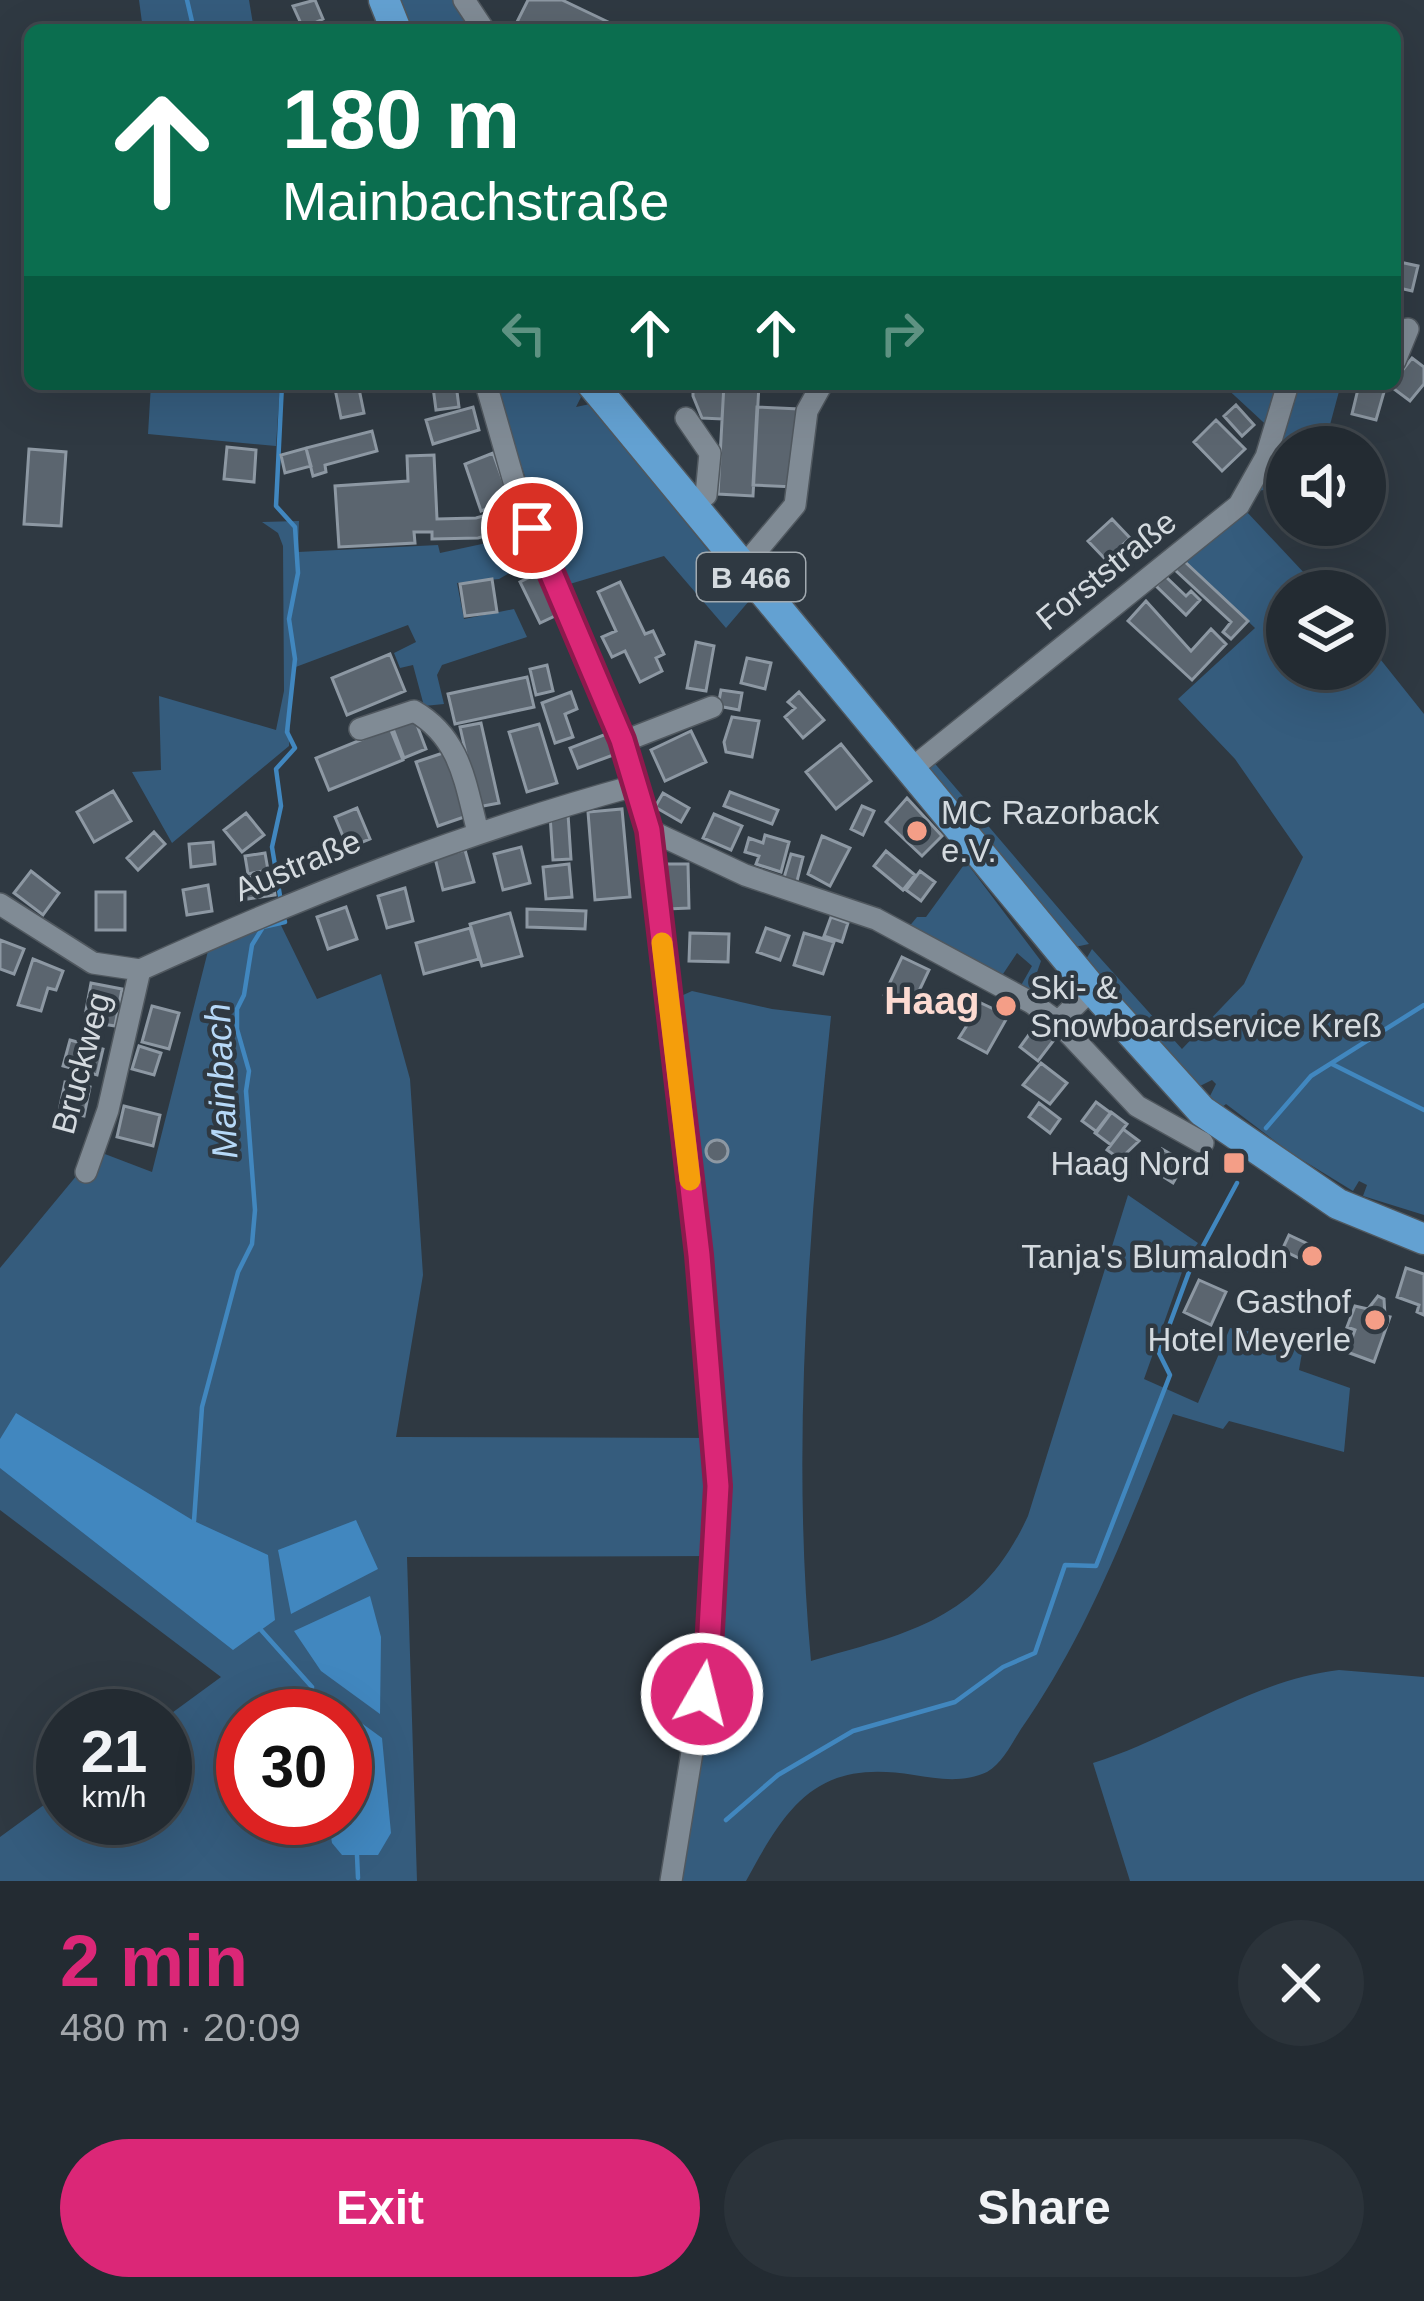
<!DOCTYPE html>
<html lang="en">
<head>
<meta charset="utf-8">
<style>
	body { margin:0; font-family:Helvetica,sans-serif; background:#2b333a; color:#f1f3f6; height:100vh; display:flex; flex-direction:column; font-size:45px; white-space:nowrap }
	* { box-sizing:border-box; margin:0 }
	p { font-size:39px; color:#a3a7ac }
	.icon { flex:none; width:66px; height:66px; fill:none; stroke:currentColor; stroke-width:2; stroke-linecap:round; stroke-linejoin:round }
	.map { position:relative; height:1881px; overflow:hidden }
	.sheet { display:flex; flex-direction:column; background:#232b32; flex:1 }
	.sheet>* { flex:none }
	.hud { position:absolute; left:24px; top:24px; width:1377px; height:366px; border-radius:18px; box-shadow:0 12px 48px #0002,0 0 0 3px #40474d; background:#0b6e4f; color:#fff; overflow:hidden }
	.controls { position:absolute; left:1266px; top:426px; display:grid; gap:24px }
	.controls a { display:grid; place-items:center; width:120px; height:120px; border-radius:50%; background:#232b32; box-shadow:0 12px 48px #0002,0 0 0 3px #40474d; font-size:60px }
	.speed { position:absolute; left:36px; top:1689px; display:flex; gap:24px; font-size:60px; font-weight:700; text-align:center }
	.speed>* { display:grid; place-content:center; width:156px; height:156px; border-radius:50%; background:#232b32; box-shadow:0 12px 48px #0002,0 0 0 3px #40474d; line-height:1 }
	.speed small { font-size:30px; font-weight:400 }
	.speed .limit { border:18px solid #d22; background:#fff; color:#111 }
	.pin { position:absolute; display:grid; place-items:center; width:102px; height:102px; color:#fff; margin:-51px; border:6px solid #fff; border-radius:50%; box-shadow:0 3px 12px #0007 }
	.me { position:absolute; width:132px; margin:-66px; rotate:8deg; stroke-linejoin:round; filter:drop-shadow(0 0 9px #0008) }
	.turn { display:flex; align-items:center; gap:42px; height:252px; padding:0 60px; font-size:54px }
	.turn .icon { width:156px; height:156px; stroke-width:2.5 }
	.turn b { display:block; font-size:84px; line-height:102px }
	.lanes { display:flex; align-items:center; height:114px; padding:0 60px; background:#0003; justify-content:center; gap:60px; direction:ltr }
	.lanes .off { opacity:.35 }
	.round { display:grid; place-items:center; flex:none; width:126px; height:126px; border-radius:63px; background:#2b333a }
	.headline { display:flex; align-items:center; justify-content:space-between; height:204px; padding:0 60px }
	h1 { font-size:72px; font-weight:700; line-height:90px; color:#db2777 }
	.cta { display:flex; gap:24px; margin-top:auto; padding:24px 60px }
	.cta a { flex:1; height:138px; border-radius:72px; background:#db2777; color:#fff; font-size:48px; font-weight:700; line-height:138px; text-align:center }
	.cta a+a { background:#2b333a; color:#f1f3f6 }
	.map>svg:first-child { display:block }
</style>
</head>
<body>
<div class="map">
<svg width="1424" height="1881" viewBox="0 0 1424 1881">
	<rect width="100%" height="100%" fill="#2f3942"/>
	<path fill="#355c7d" fill-rule="evenodd" d="M139 0H249L254 30H143Z
		M396 0H473L491 30H409Z
		M151 384H280L276 446 148 434Z
		M493 384H572L581 397 576 407 590 404 749 601 726 628 664 556 563 586Z
		M1222 384H1341L1324 447H1287V486L1252 492 1277 435Z
		M1246 511 1321 591H1287V669H1365V640L1424 714V1215L1363 1196 1367 1185 1359 1181 1353 1191 1291 1153 1226 1104 1221 1108 1210 1096 1216 1084 1212 1080 1200 1086 1085 961 1092 949 1182 1049 1244 984 1303 857 1235 759 1178 699 1255 628 1182 558Z
		M299 521 298 552 438 545 440 553 524 535 534 559 499 579 457 583 464 619 514 609 527 637 442 665 437 675 444 704 424 706 413 665 400 668 394 653 416 642 408 625 293 668 289 746 172 843 132 772 161 770 159 696 276 730 284 691 283 546 278 533 262 522Z
		M931 759 1089 944 1075 947 937 785 922 760Z
		M966 862 1041 961 1029 995 1019 989 1032 966 1017 953 1001 977 908 928 917 917H926Z
		M276 915 317 999 381 974 410 1079 423 1275 396 1437 721 1438 716 1319 681 996 692 991 772 1009 831 1016C809 1230 791 1446 811 1661 912 1632 980 1620 1028 1516L1128 1195 1198 1243 1187 1258 1144 1379 1198 1403 1230 1328 1304 1341 1299 1370 1350 1388 1344 1452 1229 1421 1223 1429 1173 1414C1129 1523 1089 1632 1021 1729 1012 1743 1002 1764 987 1772 964 1783 938 1779 914 1775 818 1759 788 1803 746 1881H676L719 1556 407 1557 417 1881H0V1837L63 1791V1818H165V1718L221 1677 0 1510V1268L97 1151 152 1172 210 943ZM243 1716H345V1818H243Z
		M1339 1670 1424 1677V1881H1130L1093 1763C1177 1737 1251 1680 1339 1670Z"/>
	<path fill="#4187bf" d="M16 1413 194 1521 268 1555 275 1620 233 1650 0 1468V1439Z
		M356 1520 378 1569 291 1614 278 1550Z
		M370 1596 381 1637 380 1714 321 1671 294 1631Z
		M312 1687 382 1738 391 1833 378 1855H342L332 1843 328 1818H345V1716H316Z"/>
	<g fill="none" stroke-linecap="round" stroke-linejoin="round">
		<path stroke="#4187bf" stroke-width="4.5" d="M187 0 194 30
			M281 902 272 847 281 806 276 769 295 748 287 732 295 659 289 619 298 573 295 527 276 506 282 384
			M1332 1064 1424 1110
			M1266 1128 1311 1076 1424 1005
			M194 1521 202 1407 238 1272 252 1244 255 1210 246 1091 249 1071 237 1029V1009L244 995 252 945 263 927 285 922 283 914
			M261 1630 312 1687
			M726 1820 778 1775 853 1731 955 1702 1003 1667 1035 1653 1065 1565 1096 1566 1170 1375 1159 1353 1189 1272 1237 1183
			M357 1855 358 1878"/>
	</g>
	<path fill="#5b656f" stroke="#8d98a3" stroke-width="3" d="M315 0 323 19 303 28 293 6Z
		M528 0H562L625 30H519L514 28Z
		M1395 261 1418 266 1412 291 1395 287Z
		M1412 358 1424 367V384L1410 401 1390 386Z
		M334 384H358L364 413 341 418Z
		M456 384 459 407 436 410 433 387Z
		M693 384H724L722 419 702 418 693 396Z
		M724 384H759L753 496 718 494Z
		M1359 385 1384 392 1376 420 1352 414Z
		M1236 405 1254 425 1242 436 1224 416Z
		M473 407 479 430 433 444 426 420Z
		M757 407 799 409 795 487 753 485Z
		M1216 420 1245 449 1222 471 1194 442Z
		M372 431 377 451 325 465 326 472 313 476 306 448Z
		M227 447 256 450 254 482 224 479Z
		M306 448 311 466 285 473 281 455Z
		M29 449 66 452 61 526 24 524Z
		M493 453 510 500 481 511 465 464Z
		M434 455 437 519 476 518 501 511 507 530 478 538 432 539V532H414L415 543 339 547 335 486 408 481 407 456Z
		M1112 519 1130 538 1106 560 1088 541Z
		M1184 561 1248 621 1231 639 1223 632 1231 622 1175 570Z
		M538 573 559 614 540 623 520 582Z
		M1165 576 1186 596 1191 591 1200 600 1186 615 1156 586Z
		M492 579 497 612 465 616 460 584Z
		M620 582 645 634 653 631 664 654 656 658 662 671 640 682 625 651 612 657 602 637 616 631 598 592Z
		M1146 601 1191 651 1211 629 1226 644 1192 680 1128 621Z
		M696 642 714 646 706 691 687 688Z
		M390 654 405 691 347 715 332 678Z
		M747 658 771 663 765 689 741 683Z
		M547 665 553 691 536 695 530 669Z
		M527 677 534 707 455 724 448 694Z
		M721 690 742 693 739 710 718 706Z
		M571 692 577 709 565 714 573 737 555 743 542 703Z
		M799 692 824 720 803 738 785 717 795 708 788 702Z
		M414 717 426 749 404 758 392 726Z
		M732 717 759 721 752 757 726 752 724 742Z
		M481 723 499 803 478 807 460 727Z
		M539 724 557 783 527 792 509 732Z
		M390 728 403 760 329 790 316 758Z
		M691 731 706 762 665 781 651 750Z
		M609 733 616 754 578 768 570 748Z
		M841 744 871 781 836 809 806 772Z
		M446 752 467 816 438 826 416 762Z
		M113 791 131 821 94 842 77 812Z
		M730 792 778 810 772 824 724 806Z
		M663 793 689 808 681 822 655 807Z
		M907 798 942 836 922 856 886 822Z
		M862 806 874 811 863 835 851 829Z
		M357 808 370 839 348 848 335 817Z
		M622 809 630 897 595 900 588 812Z
		M246 813 264 835 242 852 224 830Z
		M568 814 571 859 553 860 550 815Z
		M714 814 742 826 731 850 703 838Z
		M154 832 165 844 138 870 127 858Z
		M765 835 789 842 781 872 756 864 759 856 745 852 749 838 763 843Z
		M822 836 850 848 830 886 808 874Z
		M213 842 215 864 191 867 189 844Z
		M521 847 530 883 503 890 494 854Z
		M465 850 474 882 443 890 435 858Z
		M886 851 915 875 903 890 874 866Z
		M265 853 268 870 248 874 245 856Z
		M791 854 803 857 796 885 783 881Z
		M569 864 572 897 546 899 543 867Z
		M666 864H688L689 908 667 909Z
		M31 871 59 893 43 915 14 893Z
		M920 871 935 882 921 901 906 890Z
		M272 874 275 895 241 900 238 879Z
		M208 885 212 911 187 915 183 890Z
		M405 888 413 921 387 928 378 896Z
		M96 892H125V930H96Z
		M346 907 357 939 328 949 317 917Z
		M527 909 586 911 585 929 527 927Z
		M510 913 522 956 482 966 470 924Z
		M831 917 848 923 842 942 824 936Z
		M470 928 479 959 424 974 416 943Z
		M766 928 789 936 780 960 757 952Z
		M690 933 729 934 728 962 689 961Z
		M804 933 834 942 823 974 794 965Z
		M0 940 24 949 14 974 0 969Z
		M902 957 929 970 911 1008 884 995Z
		M33 959 63 971 56 990 48 988 41 1011 18 1005Z
		M91 983 122 989 115 1026 84 1021Z
		M981 1003 1008 1016 987 1053 959 1038Z
		M152 1006 179 1013 169 1049 142 1042Z
		M1038 1022 1057 1036 1038 1061 1020 1047Z
		M70 1040 103 1049 97 1075 63 1066Z
		M139 1046 161 1053 154 1075 132 1069Z
		M1041 1063 1067 1083 1050 1104 1023 1085Z
		M65 1082 90 1087 84 1116 59 1111Z
		M1096 1102 1111 1113 1097 1132 1082 1121Z
		M1039 1103 1060 1119 1050 1133 1029 1117Z
		M124 1106 160 1115 153 1146 117 1137Z
		M1111 1112 1127 1124 1111 1145 1095 1133Z
		M1123 1129 1139 1141 1120 1159 1107 1150Z
		M706 1151a11 11 0 1 1 22 0a11 11 0 1 1-22 0Z
		M1162 1149 1185 1162 1173 1183 1151 1169Z
		M1289 1235 1308 1244 1301 1259 1282 1250Z
		M1406 1268 1424 1274V1315L1417 1312 1419 1305 1397 1297Z
		M1199 1280 1226 1292 1211 1325 1184 1312Z
		M1378 1296 1384 1299 1385 1316 1390 1317 1374 1362 1347 1352 1355 1330 1347 1327 1355 1306 1368 1309Z"/>
	<g fill="none" stroke-linecap="round" stroke-linejoin="round">
		<g stroke="#50585f" stroke-width="24">
			<path id="minor" d="M464 0 484 30
				M1395 361 1408 329
				M486 384 515 485 622 740 649 830 699 1255 718 1486 709 1648 671 1881
				M686 418 710 453 706 495 692 506
				M743 567 795 505 807 411 822 384
				M360 729 414 711C461 738 465 783 478 832
				M622 742 712 707
				M911 769 1239 505 1266 457 1288 384
				M649 830 745 875 876 919 1032 1003 1058 1022 1137 1106 1203 1143
				M0 904 93 963 140 970C301 897 462 833 634 786
				M1058 1022 1092 989
				M86 1172 108 1110 140 970"/>
		</g>
		<g stroke="#50585f" stroke-width="33">
			<path id="major" d="M384 0 396 30
				M592 384 1092 989 1202 1111 1338 1204 1424 1239"/>
		</g>
		<use href="#minor" stroke="#808b95" stroke-width="21"/>
		<use href="#major" stroke="#63a1d2" stroke-width="30"/>
	</g>
	<g fill="none" stroke-linecap="round" stroke-linejoin="round">
		<g stroke="#8e194d" stroke-width="30">
			<path id="route" d="M532 528 622 740 649 830 699 1255 718 1486 709 1648 702 1694"/>
		</g>
		<use href="#route" stroke="#db2777" stroke-width="21"/>
		<path stroke="#f59e0b" stroke-width="21" d="M662 943 690 1180"/>
	</g>
	<g fill="#f49e87" stroke="#2f3942" stroke-width="4.5">
		<circle cx="917" cy="831" r="12"/>
		<circle cx="1006" cy="1006" r="12"/>
		<rect x="1222" y="1151" width="24" height="24" rx="6"/>
		<circle cx="1312" cy="1256" r="12"/>
		<circle cx="1375" cy="1320" r="12"/>
	</g>
	<g text-anchor="middle" dominant-baseline="central" stroke-width="9" stroke-linejoin="round" paint-order="stroke">
		<rect fill="#2f3942" stroke="#a2aab0" stroke-width="3" x="697" y="553" width="108" height="48" rx="9"/>
		<g font-size="30" font-weight="bold" fill="#d4dadf">
			<text x="751" y="577">B 466</text>
		</g>
		<g font-size="33" fill="#d4dadf" stroke="#2f3942">
			<text transform="translate(1106 570) rotate(-39)">Forststraße</text>
			<text transform="translate(297 865) rotate(-23)">Austraße</text>
			<text transform="translate(81 1063) rotate(-75)">Bruckweg</text>
		</g>
		<g font-size="33" fill="#d4dadf" stroke="#2f3942" text-anchor="end">
			<text x="941" y="812" text-anchor="start">MC Razorback<tspan x="941" dy="38">e.V.</tspan></text>
			<text x="1030" y="987" text-anchor="start">Ski- &amp;<tspan x="1030" dy="38">Snowboardservice Kreß</tspan></text>
			<text x="1210" y="1163">Haag Nord</text>
			<text x="1288" y="1256">Tanja's Blumalodn</text>
			<text x="1351" y="1301">Gasthof<tspan x="1351" dy="38">Hotel Meyerle</tspan></text>
		</g>
		<g font-size="36" font-style="italic" fill="#b6d8f7" stroke="#2f3942">
			<text transform="translate(221 1081) rotate(-93)">Mainbach</text>
		</g>
		<g font-size="39" font-weight="bold" fill="#fcdad1" stroke="#2f3942">
			<text x="932" y="1000">Haag</text>
		</g>
	</g>
</svg>
<div class="controls">
<a><svg class="icon" aria-label="sound" viewBox="0 0 24 24"><path d="M4 9h4l5-4v14l-5-4H4zM17 9q2 3 0 6"/></svg></a>
<a><svg class="icon" aria-label="layers" viewBox="0 0 24 24"><path d="M12 4l9 5-9 5-9-5zM3 14l9 5 9-5"/></svg></a>
</div>
<div class="speed"><div>21<small>km/h</small></div><div class="limit">30</div></div>
<div class="pin" style="left:532px;top:528px;background:#d93025"><svg class="icon" aria-label="arrive" viewBox="0 0 24 24"><path d="M6 21V4h12l-3 4 3 4H6"/></svg></div>
<svg class="me" style="left:702px;top:1694px" viewBox="-20 -20 40 40"><circle r="17" fill="#db2777" stroke="#fff" stroke-width="3"/><path d="M0-11L8 9 0 5-8 9z" fill="#fff"/></svg>
<div class="hud">
<div class="turn"><svg class="icon" aria-label="ahead" viewBox="0 0 24 24"><path d="M12 20V5M6 11l6-6 6 6"/></svg><div><b>180 m</b>Mainbachstraße</div></div>
<div class="lanes"><svg class="icon off" aria-label="left" viewBox="0 0 24 24"><path d="M17 20v-9H6M10 6l-5 5 5 5"/></svg><svg class="icon" aria-label="ahead" viewBox="0 0 24 24"><path d="M12 20V5M6 11l6-6 6 6"/></svg><svg class="icon" aria-label="ahead" viewBox="0 0 24 24"><path d="M12 20V5M6 11l6-6 6 6"/></svg><svg class="icon off" aria-label="right" viewBox="0 0 24 24"><path d="M7 20v-9h11M14 6l5 5-5 5"/></svg></div>
</div>
</div>
<section class="sheet">
<div class="headline"><div><h1>2 min</h1><p>480 m · 20:09</p></div><a class="round"><svg class="icon" aria-label="close" viewBox="0 0 24 24"><path d="M6 6l12 12M18 6L6 18"/></svg></a></div>
<div class="cta"><a>Exit</a><a>Share</a></div>
</section>
</body>
</html>
